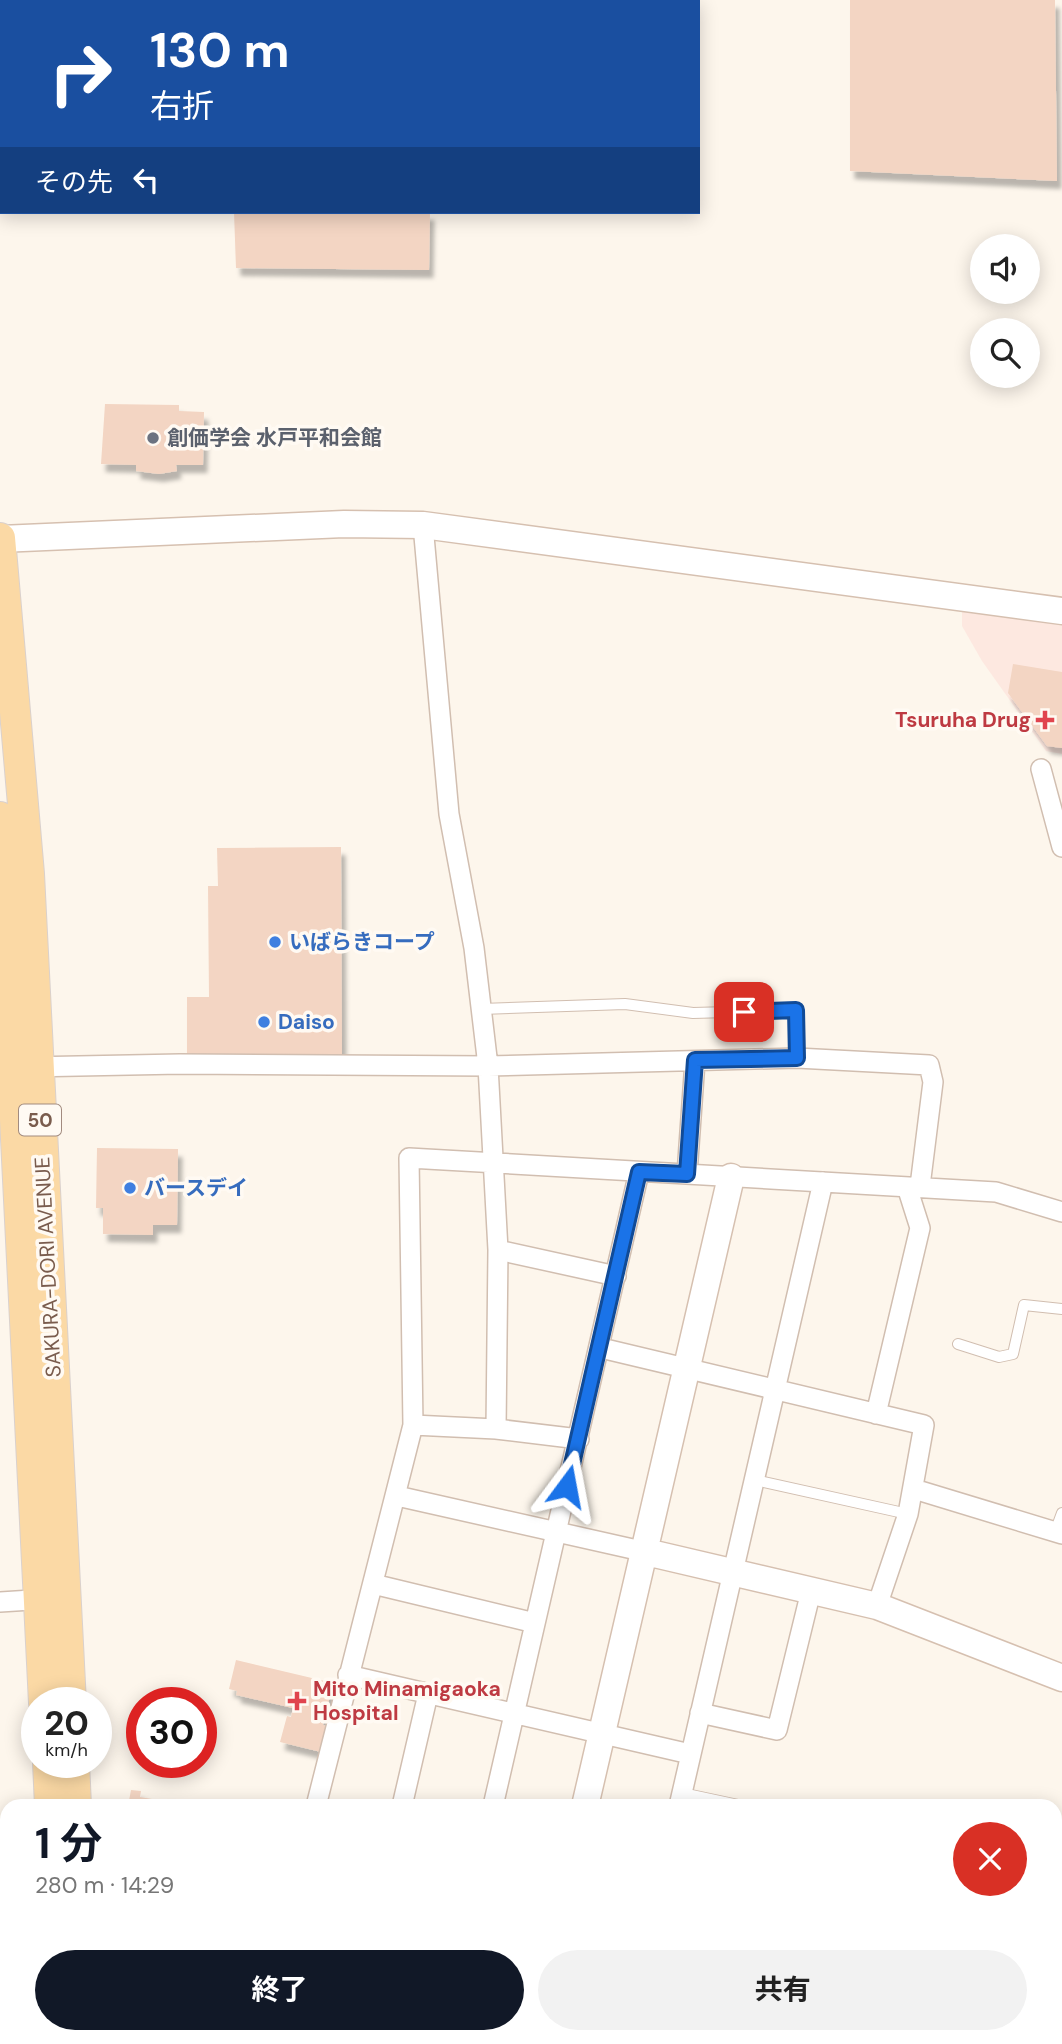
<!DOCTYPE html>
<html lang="ja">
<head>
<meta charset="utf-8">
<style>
	body { margin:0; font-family:"DM Sans","Noto Sans JP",sans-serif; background:#f2f2f2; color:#222; height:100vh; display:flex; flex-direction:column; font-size:26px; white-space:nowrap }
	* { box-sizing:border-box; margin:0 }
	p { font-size:23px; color:#767676 }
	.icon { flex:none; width:38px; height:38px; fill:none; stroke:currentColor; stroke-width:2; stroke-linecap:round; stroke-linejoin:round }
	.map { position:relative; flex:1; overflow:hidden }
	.sheet { position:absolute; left:0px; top:1799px; width:1062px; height:245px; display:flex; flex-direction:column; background:#fff; border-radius:21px 21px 0 0; box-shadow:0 4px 18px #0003 }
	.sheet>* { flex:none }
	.guide { position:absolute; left:0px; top:0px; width:700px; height:214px; box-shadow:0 4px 18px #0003; background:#1a4fa0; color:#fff; overflow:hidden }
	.buttons { position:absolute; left:970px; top:234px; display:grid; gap:14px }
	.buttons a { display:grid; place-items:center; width:70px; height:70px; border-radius:50%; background:#fff; box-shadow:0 4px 18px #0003; font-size:35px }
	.speed { position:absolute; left:21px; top:1687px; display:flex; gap:14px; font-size:35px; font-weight:700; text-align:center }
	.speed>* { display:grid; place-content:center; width:91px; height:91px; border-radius:50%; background:#fff; box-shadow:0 4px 18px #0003; line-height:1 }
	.speed small { font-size:18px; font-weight:400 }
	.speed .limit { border:10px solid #d22; background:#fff; color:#111 }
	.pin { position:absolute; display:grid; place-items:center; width:60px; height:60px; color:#fff; margin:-30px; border-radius:14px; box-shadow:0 4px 10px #0006 }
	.me { position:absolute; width:77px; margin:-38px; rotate:13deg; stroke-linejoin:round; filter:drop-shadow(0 0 5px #0008) }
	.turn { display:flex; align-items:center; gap:24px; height:147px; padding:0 35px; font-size:32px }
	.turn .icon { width:91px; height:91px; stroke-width:2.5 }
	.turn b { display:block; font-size:49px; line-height:60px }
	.then { display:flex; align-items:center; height:66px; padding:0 35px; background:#0003; gap:14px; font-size:26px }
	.round { display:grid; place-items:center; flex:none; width:74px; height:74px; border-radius:37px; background:#f2f2f2 }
	.headline { display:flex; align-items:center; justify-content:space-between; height:119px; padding:0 35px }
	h1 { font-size:42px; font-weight:700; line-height:52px; color:#111827 }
	.primary-button { display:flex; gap:14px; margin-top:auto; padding:14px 35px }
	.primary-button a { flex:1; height:80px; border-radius:42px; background:#111827; color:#fff; font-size:28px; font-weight:700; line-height:80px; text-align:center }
	.primary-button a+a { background:#f2f2f2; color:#222 }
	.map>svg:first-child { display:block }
</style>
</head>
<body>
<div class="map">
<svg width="1062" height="2044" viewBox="0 0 1062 2044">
	<defs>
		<filter id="shadow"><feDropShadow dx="4.5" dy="8" stdDeviation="2" flood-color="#0004"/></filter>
	</defs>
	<rect width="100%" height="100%" fill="#fdf6ec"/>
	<path fill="#fde8e0" d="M962 611 1062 624V754L1046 751 982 661 962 626Z"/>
	<path fill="#f3d5c3" filter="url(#shadow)" d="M850 0H1055L1057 181 850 171Z
		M234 212H430L429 270 236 268Z
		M105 404 179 405V411L204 412 203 465H176L177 471 159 474 136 471V465L101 464Z
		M1013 664 1062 672V748L1047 746 1008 693Z
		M341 847 342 1055 187 1056V997H209L208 886H218L217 848Z
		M97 1148 178 1149 177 1225H153V1235L103 1234V1208H96Z
		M236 1660 333 1683 323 1725 327 1726 321 1752 280 1742 287 1716 291 1717 293 1708 236 1695 237 1691 229 1689Z
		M131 1790 141 1791 140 1797 152 1799 151 1806H128Z
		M104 2037H206V2044H105Z"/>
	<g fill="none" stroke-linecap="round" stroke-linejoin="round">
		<g stroke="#d1beb0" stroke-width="12">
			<path id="lane" d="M481 1009 625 1004 693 1013 796 1010 797 1058
				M958 1344 999 1357 1013 1354 1024 1305 1062 1309
				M755 1480 908 1514
				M1055 1532 1062 1513
				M682 1793 743 1806"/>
		</g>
		<g stroke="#d1beb0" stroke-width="22">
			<path id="street" d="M423 525 449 814 474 948 488 1066 498 1250 496 1429
				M1041 769 1062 847
				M28 1067 180 1064 488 1066 797 1058 929 1065 933 1082 920 1186
				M687 1174 695 1061
				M498 1250 616 1276
				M601 1348 924 1425 908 1514 877 1606
				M876 1414 920 1228 907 1187
				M413 1425 496 1429 579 1439
				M914 1489 1062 1534
				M397 1496 646 1552
				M373 1584 535 1623
				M0 1602 47 1599
				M348 1675 690 1754
				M700 1713 777 1730 811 1591
				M316 1806 413 1425 409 1158 996 1192 1062 1212
				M402 1806 428 1694
				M493 1806 639 1172
				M679 1806 823 1182
				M490 2037 522 2044
				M783 2037 784 2044
				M256 2044 257 2037
				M417 2044 419 2037
				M586 2044 588 2037
				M874 2044 876 2037"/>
		</g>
		<g stroke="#d6c0b0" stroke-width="29">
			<path id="secondary" d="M0 539 344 524 423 525 1062 611
				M646 1552 877 1606 1062 1678
				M585 1806 731 1177
				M1055 1994 1062 1976
				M1037 2044 1039 2037"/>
		</g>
		<g stroke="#dad1cd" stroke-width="32">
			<path id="primary" d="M0 538 29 874 71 1703
				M0 817 44 1703
				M48 1762 50 1806
				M74 1762 76 1806
				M63 2037V2044
				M87 2037V2044"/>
		</g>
		<path stroke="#d9b8a5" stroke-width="2.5" stroke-dasharray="2 5" stroke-linecap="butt" d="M738 2037 739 2044"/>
		<use href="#lane" stroke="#fff" stroke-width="10"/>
		<use href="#street" stroke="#fff" stroke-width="19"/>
		<use href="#secondary" stroke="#fff" stroke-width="26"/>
		<use href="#primary" stroke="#fbd9a5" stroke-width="30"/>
	</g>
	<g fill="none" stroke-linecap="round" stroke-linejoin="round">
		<g stroke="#114b97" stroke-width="18">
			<path id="route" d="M567 1486 639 1172 687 1174 695 1060 797 1058 796 1010 744 1012"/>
		</g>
		<use href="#route" stroke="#1a73e8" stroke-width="12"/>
	</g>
	<circle fill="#6b7280" stroke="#fffaf3" stroke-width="2.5" cx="153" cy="438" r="7"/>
	<g fill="#e0444e" stroke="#fffaf3" stroke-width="2.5">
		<path d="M1041.5 709.5h7v7h7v7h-7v7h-7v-7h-7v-7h7z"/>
		<path d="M293.5 1690.5h7v7h7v7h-7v7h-7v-7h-7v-7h7z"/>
	</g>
	<g fill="#3f7fe0" stroke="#fffaf3" stroke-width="2.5">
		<circle cx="275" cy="942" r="7"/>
		<circle cx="264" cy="1022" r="7"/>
		<circle cx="130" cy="1188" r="7"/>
	</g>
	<g text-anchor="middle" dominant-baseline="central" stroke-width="7" stroke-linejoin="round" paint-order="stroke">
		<rect fill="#fffaf3" stroke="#a28b7f" stroke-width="2" x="19" y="1104.5" width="42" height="31" rx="5"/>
		<g font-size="19" font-weight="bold" fill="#7a5c4d">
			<text x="40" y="1120">50</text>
		</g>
		<g font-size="21" font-weight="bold" fill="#5b616d" stroke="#fffaf3" text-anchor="start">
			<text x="167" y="438">創価学会 水戸平和会館</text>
		</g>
		<g font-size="21" font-weight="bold" fill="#be3a42" stroke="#fffaf3" text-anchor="end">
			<text x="1031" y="720">Tsuruha Drug</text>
			<text x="313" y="1689" text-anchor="start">Mito Minamigaoka<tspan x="313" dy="24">Hospital</tspan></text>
		</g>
		<g font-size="21" font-weight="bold" fill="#366cbe" stroke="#fffaf3" text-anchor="start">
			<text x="289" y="942">いばらきコープ</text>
			<text x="278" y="1022">Daiso</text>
			<text x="144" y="1188">バースデイ</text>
		</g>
		<g font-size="21" fill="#7a5c4d" stroke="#fffaf3">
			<text transform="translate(48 1267) rotate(-93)">SAKURA-DORI AVENUE</text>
		</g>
	</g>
</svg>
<div class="buttons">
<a><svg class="icon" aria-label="sound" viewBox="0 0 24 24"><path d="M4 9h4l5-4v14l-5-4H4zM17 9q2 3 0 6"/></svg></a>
<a><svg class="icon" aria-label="search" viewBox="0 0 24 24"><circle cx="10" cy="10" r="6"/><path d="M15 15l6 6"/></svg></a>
</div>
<div class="speed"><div>20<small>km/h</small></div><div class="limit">30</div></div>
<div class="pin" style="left:744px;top:1012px;background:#d93025"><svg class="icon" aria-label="arrive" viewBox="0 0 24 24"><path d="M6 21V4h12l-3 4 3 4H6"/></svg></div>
<svg class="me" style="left:567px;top:1486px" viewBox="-20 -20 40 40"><path d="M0-17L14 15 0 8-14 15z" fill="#1a73e8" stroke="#fff" stroke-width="4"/></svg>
<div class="guide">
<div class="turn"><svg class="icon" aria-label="right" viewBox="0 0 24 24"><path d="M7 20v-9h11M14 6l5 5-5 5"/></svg><div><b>130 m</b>右折</div></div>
<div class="then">その先<svg class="icon" aria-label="left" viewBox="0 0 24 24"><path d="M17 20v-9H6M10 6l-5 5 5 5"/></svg></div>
</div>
<section class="sheet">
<div class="headline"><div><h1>1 分</h1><p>280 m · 14:29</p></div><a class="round" style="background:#d93025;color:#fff"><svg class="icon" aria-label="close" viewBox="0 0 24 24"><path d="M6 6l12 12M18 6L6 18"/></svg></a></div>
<div class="primary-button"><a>終了</a><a>共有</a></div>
</section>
</div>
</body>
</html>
